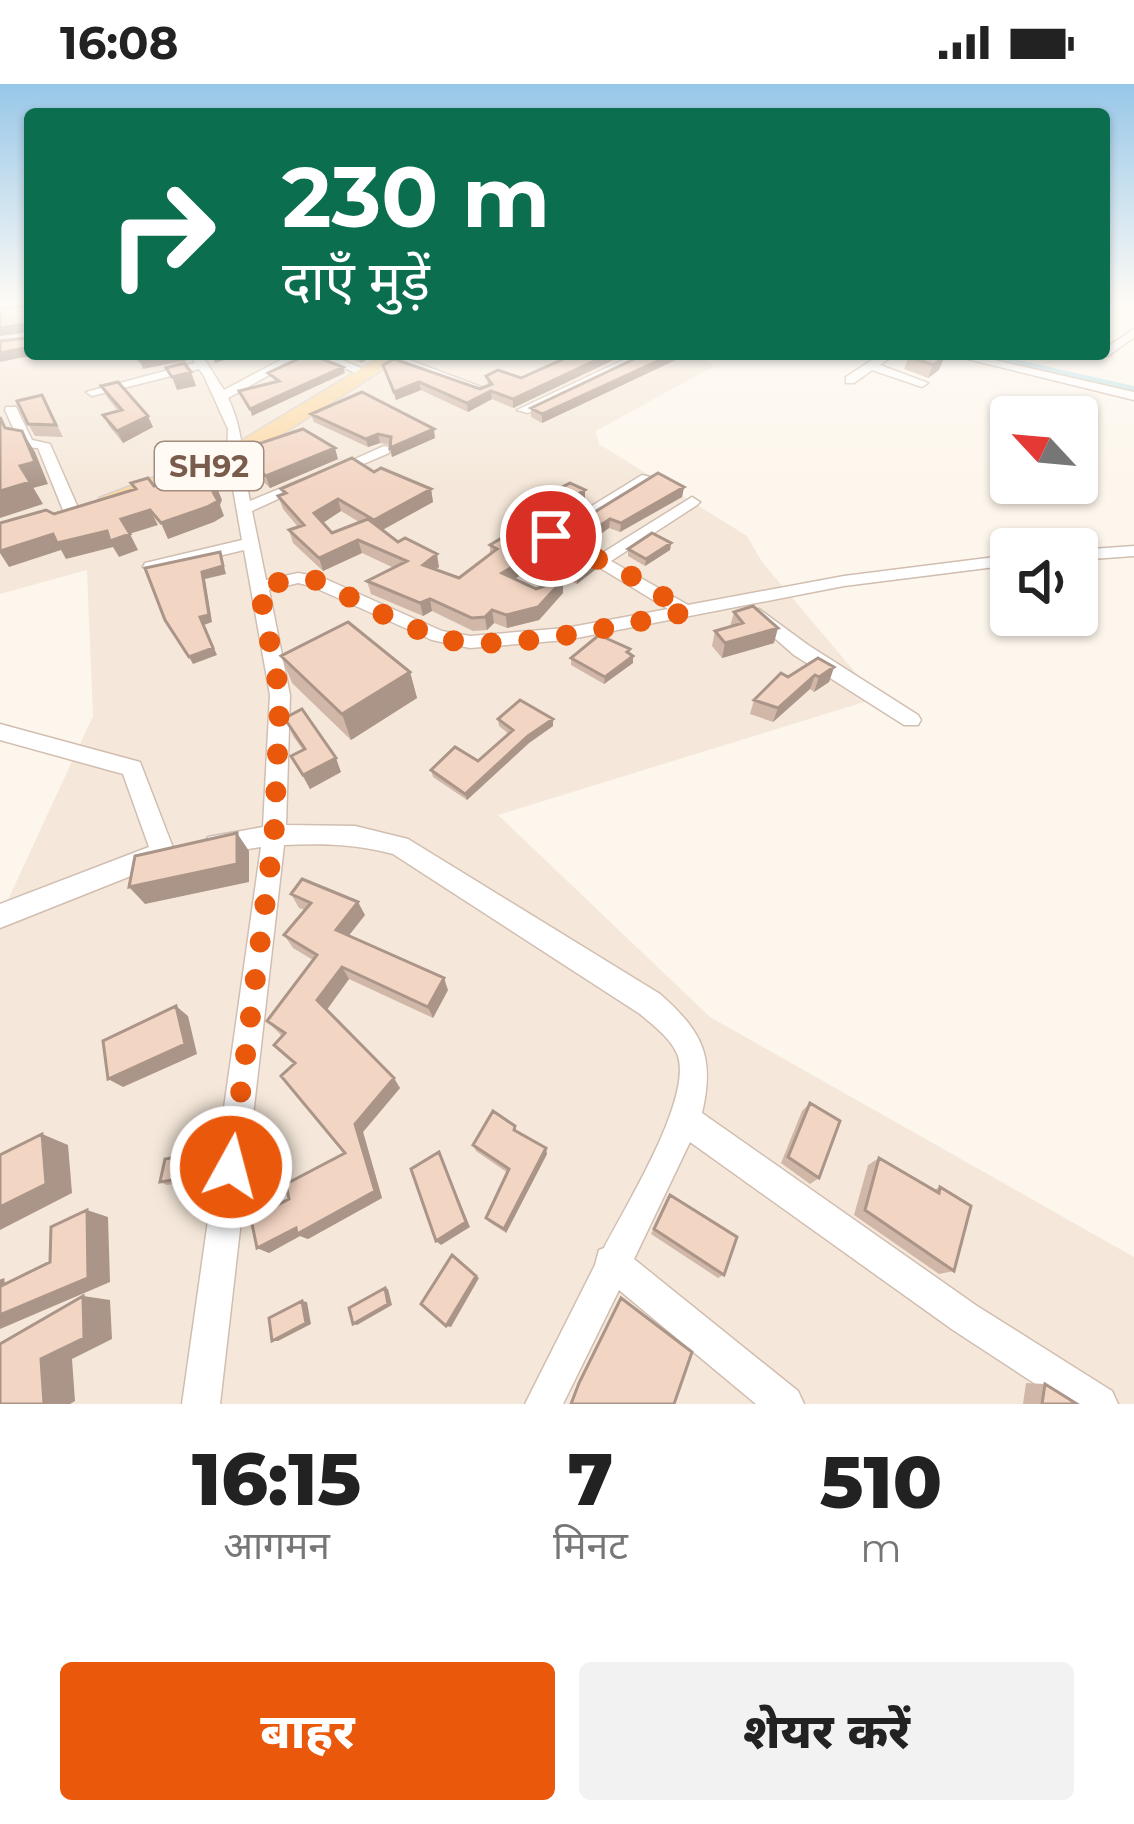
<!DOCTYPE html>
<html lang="hi">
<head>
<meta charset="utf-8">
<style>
	body { margin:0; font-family:Montserrat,"Noto Sans Devanagari",sans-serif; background:#f2f2f2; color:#222; height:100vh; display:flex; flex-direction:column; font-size:45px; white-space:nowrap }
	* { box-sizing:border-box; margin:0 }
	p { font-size:39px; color:#767676 }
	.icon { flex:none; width:66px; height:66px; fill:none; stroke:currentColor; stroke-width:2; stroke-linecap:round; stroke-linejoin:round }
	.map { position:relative; height:1320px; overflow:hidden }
	.sheet { display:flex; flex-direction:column; background:#fff; flex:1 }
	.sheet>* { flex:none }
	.hud { position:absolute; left:24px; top:24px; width:1086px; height:252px; border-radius:12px; box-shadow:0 3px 9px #0004; background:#0b6e4f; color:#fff; overflow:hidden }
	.needle { width:78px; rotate:296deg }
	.buttons { position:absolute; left:990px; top:312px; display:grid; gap:24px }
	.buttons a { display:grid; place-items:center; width:108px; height:108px; border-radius:12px; background:#fff; box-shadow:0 3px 9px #0004; font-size:60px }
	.pin { position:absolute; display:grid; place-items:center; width:102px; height:102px; color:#fff; margin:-51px; border:6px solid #fff; border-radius:50%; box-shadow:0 3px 12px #0007 }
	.me { position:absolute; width:132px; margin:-66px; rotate:7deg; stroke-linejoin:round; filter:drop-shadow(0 0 9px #0008) }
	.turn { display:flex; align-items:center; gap:42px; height:252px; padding:0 60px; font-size:54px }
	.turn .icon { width:156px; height:156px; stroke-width:2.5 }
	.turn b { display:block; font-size:84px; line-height:102px }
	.eta { display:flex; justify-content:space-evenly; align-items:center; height:204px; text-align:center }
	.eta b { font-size:72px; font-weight:800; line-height:84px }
	.primary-button { display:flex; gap:24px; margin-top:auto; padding:24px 60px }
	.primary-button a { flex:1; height:138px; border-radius:12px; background:#ea580c; color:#fff; font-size:48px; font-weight:800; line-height:138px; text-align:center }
	.primary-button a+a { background:#f2f2f2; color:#222 }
	.status { display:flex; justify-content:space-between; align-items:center; height:84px; padding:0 60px; background:#fff; direction:ltr }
	.status svg { height:33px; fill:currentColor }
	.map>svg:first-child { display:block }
</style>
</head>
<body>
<div class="status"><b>16:08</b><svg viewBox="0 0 49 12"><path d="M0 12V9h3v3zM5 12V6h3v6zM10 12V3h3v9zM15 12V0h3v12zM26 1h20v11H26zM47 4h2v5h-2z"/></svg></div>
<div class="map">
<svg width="1134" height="1320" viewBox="0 0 1134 1320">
	<rect width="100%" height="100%" fill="#fdf6ec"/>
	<path fill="#f5e8da" d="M0 220H30V270H699L714 282 596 347 599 360 747 452 762 478 877 614 498 731 710 933 1134 1173V1320H0V833L93 632 87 486 0 510Z"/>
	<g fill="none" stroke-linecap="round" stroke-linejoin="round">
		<path fill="#bfe3e8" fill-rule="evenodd" d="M971 270H992L1134 302V310Z"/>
		<g stroke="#d1beb0" stroke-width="3">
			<path id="street" d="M1134 245V253L1108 272H1100L1098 270H1104V265Z
				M189 270H201L224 306 292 270H307L228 314C244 346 243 382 250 417L301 396 313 399 252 427 266 496 298 489 321 493 442 547 470 552 566 544 668 525 564 462 572 457 599 471 692 413 700 418 697 421 611 477 688 521 844 492 1011 471V481L844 502 566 556 470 564 432 556 311 502 298 499 269 506 290 611 286 741 355 742 408 755 660 910C703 948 715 973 702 1029L977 1222 1112 1307 1118 1320H1066L953 1246 690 1058 634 1175 798 1307 804 1320H756L619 1206 563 1320H525L595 1181 599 1166 604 1164C625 1123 692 1016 678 972 672 955 653 941 640 930L393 770C357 760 322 759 284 761L220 1320H182L261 763 216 770 208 767 204 760 208 753 263 743 270 611 244 466 151 488 143 483 145 479 242 456 227 371 228 345 204 292 199 285 92 312 86 308 195 279Z
				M311 270H328L373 289 363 292Z
				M636 270H651L528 329 517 326Z
				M881 270H895L880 281 928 299 922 303 872 286 854 299H846V293Z
				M947 270H968L1134 308V316Z
				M388 271H396L489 306 479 309 388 275Z
				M6 323H16L32 356 50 360 79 426 76 429 63 426 38 364 22 363 5 326Z
				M384 362 389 363V369L340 390 328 387Z
				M642 391 654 394 557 455 551 457 543 452Z
				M1134 462V472L1077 476V466Z
				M759 525 808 561 918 631 921 636 918 641H904L794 571 753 535V527Z
				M0 640 140 678 175 769 171 776 0 844V820L149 763 123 690 0 656Z"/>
		</g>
		<g stroke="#d6c0b0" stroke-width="3">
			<path id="secondary" d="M0 220H30V227H0Z"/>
		</g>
		<g stroke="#dad1cd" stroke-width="3">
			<path id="primary" d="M385 270H407L242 376 119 419 111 421 99 414 226 366Z"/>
		</g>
		<use href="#street" fill="#fff" fill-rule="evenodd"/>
		<use href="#secondary" fill="#fff" fill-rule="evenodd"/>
		<use href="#primary" fill="#fbd9a5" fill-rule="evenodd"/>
	</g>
	<path fill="#d1b7a8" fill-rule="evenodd" d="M340 270H367L368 275 361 279Z
		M575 270H626L513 324 492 315 468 328 421 306 396 316 383 281 480 305 488 301 486 292 521 294Z
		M932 270 939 286 928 294 904 285 909 272Z
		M682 273 542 339 531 333V324Z
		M101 302 153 343 123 359 109 342 103 331 118 327 107 313Z
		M42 311 63 353 35 352 28 340Z
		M311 330 435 354 392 373 390 361 380 359 368 363 314 338Z
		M245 365 338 375 270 404 250 386Z
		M374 388 431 405 433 418 382 446 439 483 436 485 459 494 490 470V461L528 438 596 485 577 500 539 480 514 495 536 505 563 496V509L539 536 507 544 494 539 487 546 473 547 432 527 423 532 371 510 367 497 394 484 362 469 323 487 293 459 289 446 298 443 283 425 278 412 283 411 281 405ZM341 427 359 438 332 449 323 439Z
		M684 403 682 413 620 448 609 444 588 459 572 451V442Z
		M547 407 585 421 550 441 530 433 521 435V421Z
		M671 459 670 466 645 482 628 472V465Z
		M734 528 774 559 722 574 712 562 715 547 730 543Z
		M629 569 633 579 604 600 571 581V574Z
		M281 572 410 588 417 614 351 656 292 599Z
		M834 583 829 598 814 608 810 605 773 638 750 630 754 616 788 593Z
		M498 635 553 642 529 659 467 716 433 693 431 686 478 677 509 650 499 642Z
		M287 638 341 688 310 705 291 672 303 666 293 652Z
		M291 810 365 831 349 851 448 906 433 934 349 895 327 926 400 1004 363 1048 382 1114 308 1155 300 1152 269 1169 257 1164 289 1115 345 1069 294 980 274 961 282 952 267 937 313 876 293 864 284 851 305 826 299 824Z
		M810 1019 819 1094 810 1100 781 1079 802 1027Z
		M515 1042 517 1047 547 1070 506 1149 489 1138 486 1134 508 1089 476 1067 473 1061Z
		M189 1071 196 1075 192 1097 167 1101 160 1098Z
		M879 1074 934 1106 940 1103 954 1187 939 1190 854 1131 868 1081Z
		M667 1117 724 1191 718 1194 651 1150Z
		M1026 1299 1045 1300 1077 1320H1023Z"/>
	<path fill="#aa9588" d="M25 240 29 248 0 252V244Z
		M30 263V270H40L0 278V269Z
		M174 270H185L188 276 143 285 140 277Z
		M214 270H244L215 279 212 271Z
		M358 270H367L368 275 361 279Z
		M609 270H626L513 324V315Z
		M673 270H683L682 273 542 339V330Z
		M944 274 939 286 928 294 933 281Z
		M343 283 345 289 252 332 250 325Z
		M191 288 196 302 177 306 172 293Z
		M419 298 421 306 396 316 394 308Z
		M491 307 492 315 468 328 467 319Z
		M148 332 153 343 123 359 117 347Z
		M434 345 435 354 392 373 390 364Z
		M22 347 35 368 48 400 33 404 20 382Z
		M378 350 380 359 368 363 366 355Z
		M335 364 338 375 270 404 266 392Z
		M30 398 43 420 0 434V407Z
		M216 401 222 416 220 421 224 432 214 438 168 455 161 439 213 408Z
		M684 403 682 413 620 448 621 439Z
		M431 405 433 418 377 449 374 436Z
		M585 406V421L550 441 549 427Z
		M338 415 341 427 318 442 314 429Z
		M529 418 530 433 521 435V421Z
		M150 426 158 441 129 450 121 435Z
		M610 435 609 444 588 459 589 449Z
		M107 447 130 450 138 466 119 473 113 463 66 475 61 466 9 483 0 469V467L53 450Z
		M358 456 362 469 323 487 319 474Z
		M671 459 670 466 645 482 646 475Z
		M539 467V480L503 502 502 489Z
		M220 468 226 490 205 495 212 538 204 541 217 571 193 580 189 573 200 533 202 488Z
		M437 470 439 483 425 494 423 481Z
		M597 473 596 485 577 500V487Z
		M563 496V509L539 536 507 544 506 531Z
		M430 515 432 527 423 532 420 519Z
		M492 526 494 539 487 546 485 533Z
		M778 544 774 559 722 574 725 559Z
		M633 572V579L604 600 605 593Z
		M834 583 829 598 814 608 819 593Z
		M410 588 417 614 351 656 342 630Z
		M815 591 810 605 773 638 778 624Z
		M553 635V642L529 659 467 716 465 710 528 652Z
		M336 674 341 688 310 705 303 691Z
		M237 749 249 767V798L145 820 129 803Z
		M358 818 365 831 343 859 336 846Z
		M342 883 349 895 325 928 317 916Z
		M444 894 448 906 433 934 428 923Z
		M176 922 188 932 197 970 123 1003 108 995Z
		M394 994 400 1004 363 1048 382 1114 308 1155 300 1152 269 1169 257 1164 296 1144 375 1107 355 1040Z
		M42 1050 68 1061 72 1109 0 1146V1123Z
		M546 1064 547 1070 506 1149 504 1145Z
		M439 1068 470 1143 441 1161 436 1157Z
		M189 1071 196 1075 192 1097 185 1094Z
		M87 1126 108 1133 110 1198 0 1245V1231L88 1194Z
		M476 1192 479 1194 451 1243 446 1242Z
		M385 1204 388 1205 392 1221 357 1241 353 1240Z
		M83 1212 110 1216 112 1255 72 1275 75 1317 70 1320H44L41 1275Z
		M302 1217 307 1218 311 1240 278 1257H272Z"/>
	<path fill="#f3d5c3" stroke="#aa9588" stroke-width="3" d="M29 220H30V244L25 240 0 244V224L29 222Z
		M30 245V263L0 269V257L26 254Z
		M134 270H174L140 277Z
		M309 270 343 283 250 325 239 307 279 297 268 289Z
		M575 270H609L513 315 491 307 467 319 419 298 394 308 383 281 394 275 480 305 492 300 486 292 498 286 521 294Z
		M645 270H673L542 330 531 324Z
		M912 270H932L944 274 933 281 909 272Z
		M184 279 191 288 172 293 166 284Z
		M118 298 148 332 117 347 103 331 122 326 101 302Z
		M362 308 434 345 390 364 391 353 378 350 366 355 311 330Z
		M42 311 56 341 28 340 17 317Z
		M0 333 5 344 22 347 35 378 20 382 30 398 0 407Z
		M303 345 335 364 266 392 246 375 250 373 245 365 249 363Z
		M352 374 374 388 381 384 431 405 374 436 338 415 314 429 332 449 368 435 398 458 405 454 437 470 423 481 459 494 497 465 490 461 528 438 597 473 577 487 539 467 502 489 536 505 563 496 538 523 506 531 492 526 485 533 472 534 430 515 420 519 367 497 407 477 358 456 319 474 289 446 304 441 278 412 286 409 281 405Z
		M206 385 216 401 213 408 218 417 207 423 161 439 150 426 121 435 130 450 110 457 107 447 57 459 53 450 0 467V439L46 426 54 430 136 405 131 399 148 394 154 402Z
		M658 389 684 403 621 439 610 435 589 449 572 442Z
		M570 399 585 406 549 427 529 418 521 421 547 407 551 409Z
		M652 449 671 459 646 475 628 465Z
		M220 468 223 482 202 488 209 531 200 533 213 564 189 573 165 536 145 484Z
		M753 522 778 544 725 559 715 547 743 539 734 528Z
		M348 538 410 588 342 630 281 572Z
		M599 551 630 565 627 568 633 572 605 593 571 574Z
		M818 574 834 583 819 593 815 591 778 624 754 616 781 589 788 593Z
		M520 616 553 635 528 652 465 710 431 686 455 663 478 677 513 646 498 635Z
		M302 625 336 674 303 691 291 672 305 665 287 638V633Z
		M237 749V780L129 803 135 772Z
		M302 795 358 818 336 846 444 894 428 923 342 883 317 916 394 994 355 1040 375 1107 297 1150 296 1144 257 1164 251 1135 289 1115 286 1100 345 1069 281 992 295 979 274 961 285 949 267 937 317 871 284 851 311 819 291 810Z
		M176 922 185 960 108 995 103 957Z
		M810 1019 840 1037 819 1094 788 1073Z
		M493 1027 515 1042 514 1046 546 1064 504 1145 486 1134 509 1085 473 1061Z
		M42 1050 46 1100 0 1123V1071Z
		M439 1068 466 1138 436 1157 411 1085Z
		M189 1071 185 1094 160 1098 165 1075Z
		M879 1074 939 1109 940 1103 971 1122 954 1187 865 1126Z
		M670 1111 737 1153 724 1191 654 1145Z
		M87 1126 88 1194 0 1231V1197L3 1196V1201L50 1178 51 1143Z
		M452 1171 476 1192 446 1242 421 1220Z
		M385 1204 388 1220 353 1240 349 1224Z
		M83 1212 84 1254 41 1275 44 1320H0V1260Z
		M621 1214 692 1268 674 1320H571L579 1299Z
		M302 1217 306 1239 272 1257 269 1234Z
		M1045 1300 1077 1320H1042Z"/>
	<linearGradient id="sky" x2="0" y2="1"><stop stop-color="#97c7e8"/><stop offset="0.54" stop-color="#fefbf6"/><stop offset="1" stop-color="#fefbf6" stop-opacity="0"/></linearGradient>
	<rect width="1134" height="405" fill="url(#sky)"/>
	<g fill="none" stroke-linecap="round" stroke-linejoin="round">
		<path stroke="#ea580c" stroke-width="21" stroke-dasharray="0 37.8" d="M231 1083 274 751 280 611 259 503 298 494 315 496C358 516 404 545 450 556 505 569 629 539 687 528L635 494 551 452"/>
	</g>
	<g text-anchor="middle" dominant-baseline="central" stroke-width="9" stroke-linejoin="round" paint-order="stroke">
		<rect fill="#fffaf3" stroke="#a28b7f" stroke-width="3" x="155" y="358" width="108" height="48" rx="9"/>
		<g font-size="30" font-weight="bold" fill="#7a5c4d">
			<text x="209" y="382">SH92</text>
		</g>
	</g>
</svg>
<div class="buttons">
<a><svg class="needle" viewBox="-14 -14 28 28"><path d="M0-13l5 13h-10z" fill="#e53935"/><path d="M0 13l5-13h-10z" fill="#767676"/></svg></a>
<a><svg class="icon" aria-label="sound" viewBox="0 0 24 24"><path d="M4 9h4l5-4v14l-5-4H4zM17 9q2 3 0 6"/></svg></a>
</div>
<div class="pin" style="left:551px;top:452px;background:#d93025"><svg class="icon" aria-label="arrive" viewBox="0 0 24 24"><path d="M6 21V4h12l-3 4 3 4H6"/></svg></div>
<svg class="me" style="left:231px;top:1083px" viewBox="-20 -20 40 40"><circle r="17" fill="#ea580c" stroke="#fff" stroke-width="3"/><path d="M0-11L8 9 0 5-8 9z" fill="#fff"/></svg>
<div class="hud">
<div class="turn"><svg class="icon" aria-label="right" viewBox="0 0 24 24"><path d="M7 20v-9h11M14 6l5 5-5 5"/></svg><div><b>230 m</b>दाएँ मुड़ें</div></div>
</div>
</div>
<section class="sheet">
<div class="eta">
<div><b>16:15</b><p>आगमन</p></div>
<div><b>7</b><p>मिनट</p></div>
<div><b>510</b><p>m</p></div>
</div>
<div class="primary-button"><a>बाहर</a><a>शेयर करें</a></div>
</section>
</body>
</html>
